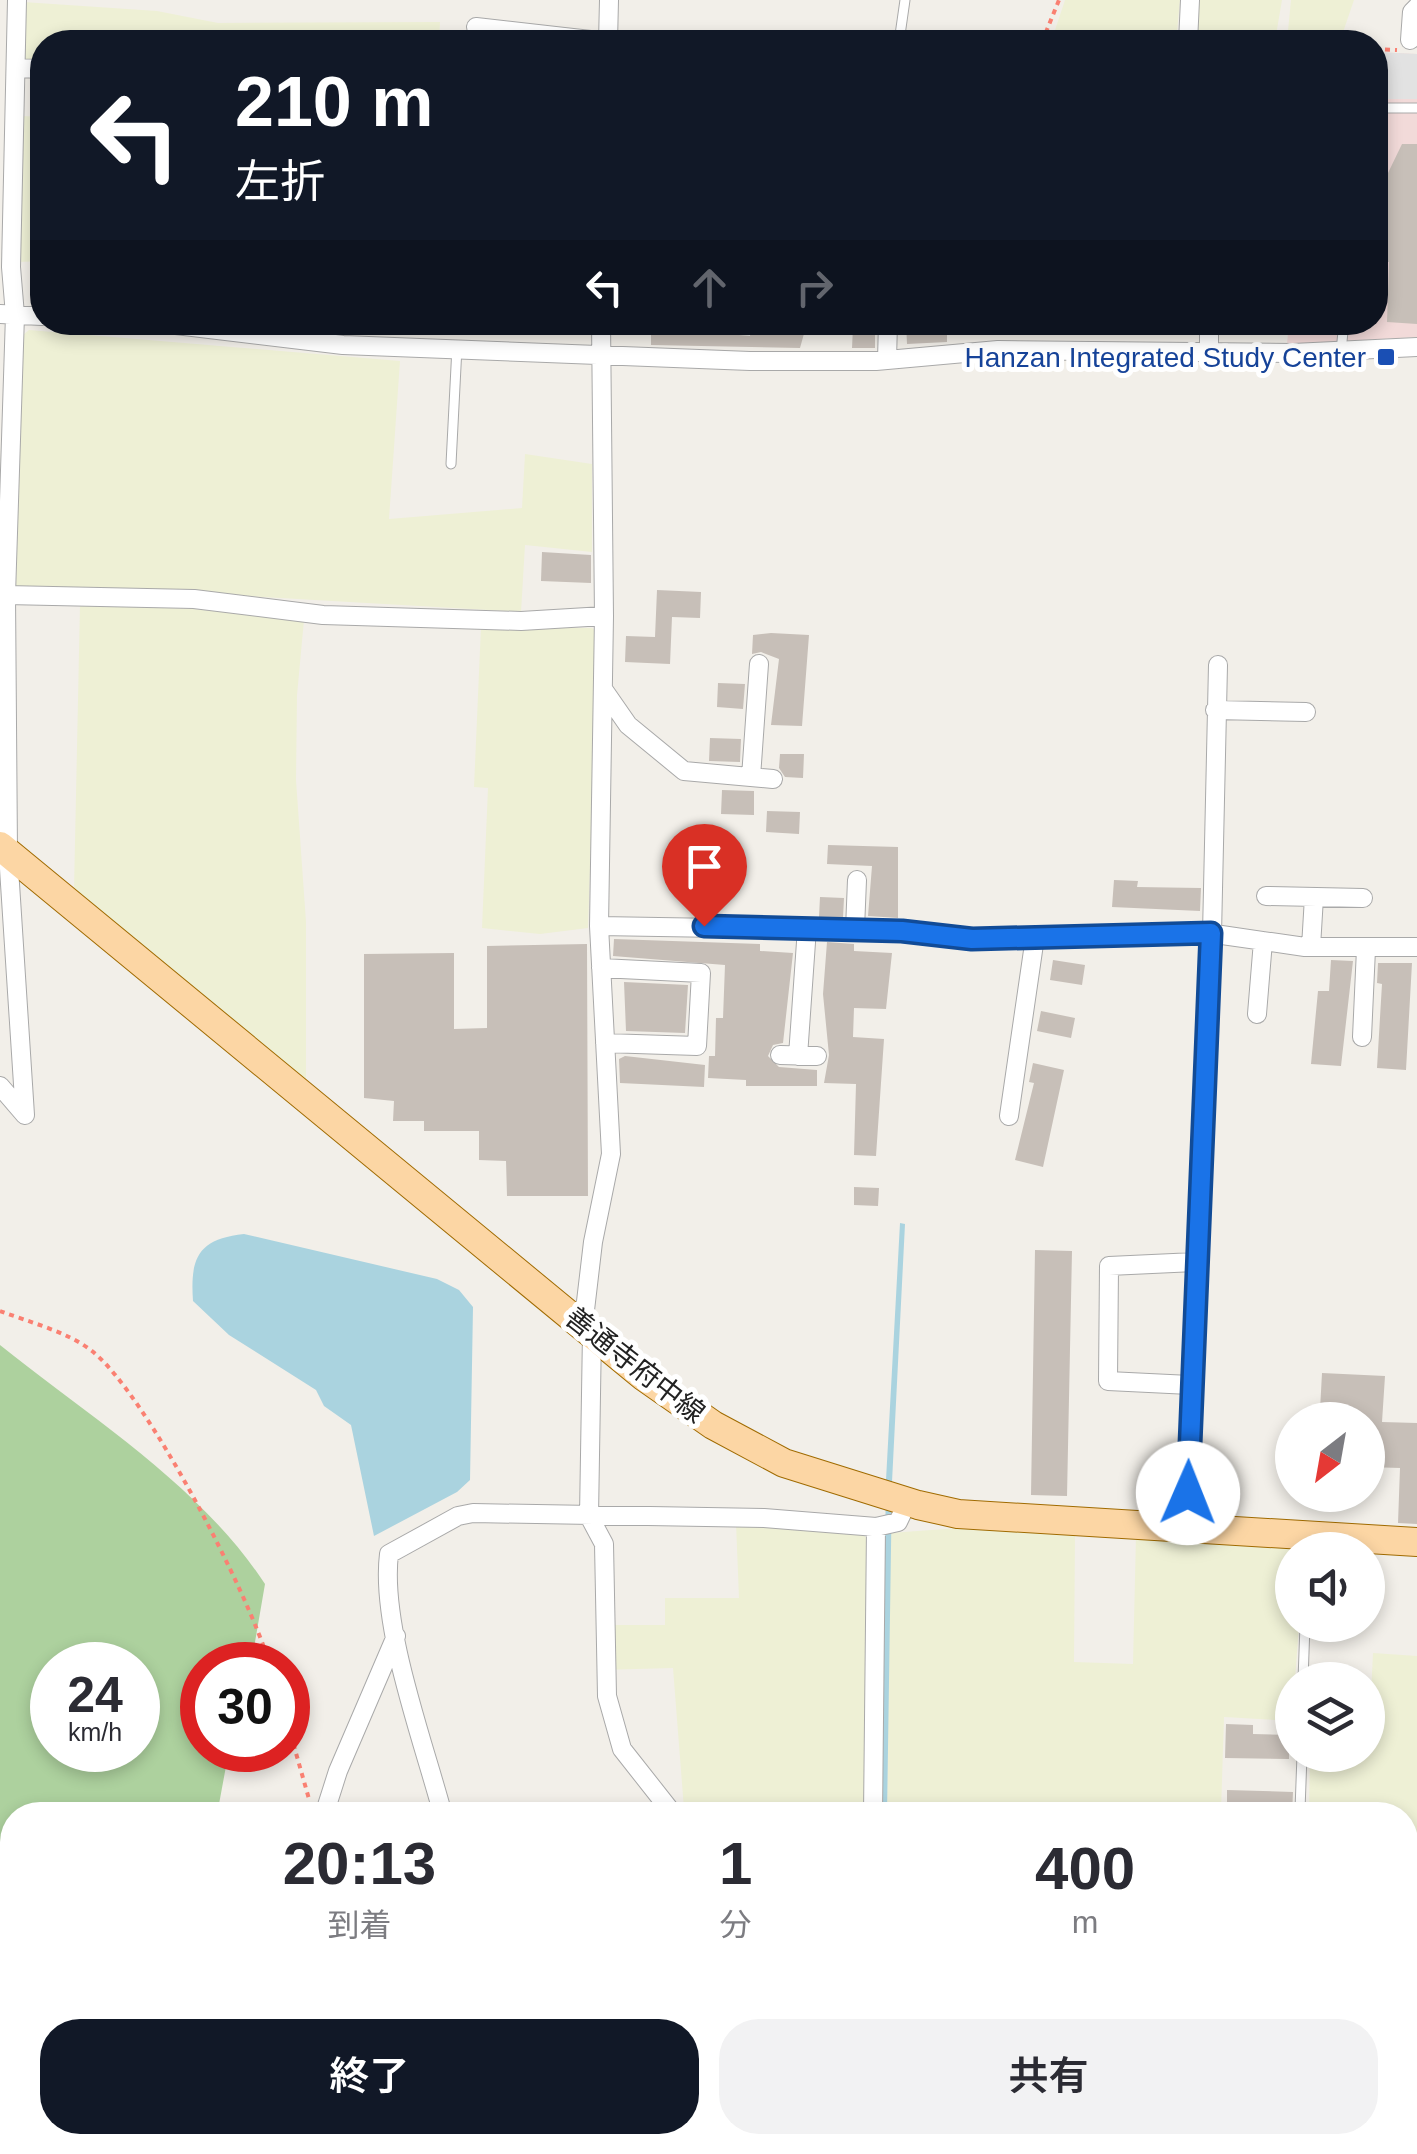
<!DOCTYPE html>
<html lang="ja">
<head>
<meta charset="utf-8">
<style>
	body { margin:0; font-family:Arial,"Noto Sans JP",sans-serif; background:#f2f2f3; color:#2b2b33; height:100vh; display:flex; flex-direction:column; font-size:38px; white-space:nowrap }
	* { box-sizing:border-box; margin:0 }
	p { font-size:32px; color:#7c7c81 }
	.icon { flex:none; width:55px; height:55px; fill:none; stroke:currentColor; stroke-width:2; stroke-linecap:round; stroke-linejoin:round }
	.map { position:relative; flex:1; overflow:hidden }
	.sheet { position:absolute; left:0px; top:1802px; width:1418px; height:352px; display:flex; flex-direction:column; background:#fff; border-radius:40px 40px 0 0; box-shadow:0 5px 15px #0003 }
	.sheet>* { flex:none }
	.hud { position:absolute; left:30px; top:30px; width:1358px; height:305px; border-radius:40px; box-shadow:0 5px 15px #0003; background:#111827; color:#fff; overflow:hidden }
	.needle { width:65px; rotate:211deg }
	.buttons { position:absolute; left:1275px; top:1402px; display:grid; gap:20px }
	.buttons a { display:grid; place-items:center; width:110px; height:110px; border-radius:50%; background:#fff; box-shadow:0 5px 15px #0003; font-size:50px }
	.speed { position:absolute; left:30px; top:1642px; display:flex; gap:20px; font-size:50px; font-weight:700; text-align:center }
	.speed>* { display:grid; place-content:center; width:130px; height:130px; border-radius:50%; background:#fff; box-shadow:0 5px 15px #0003; line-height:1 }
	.speed small { font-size:25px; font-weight:400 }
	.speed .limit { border:15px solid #d22; background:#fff; color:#111 }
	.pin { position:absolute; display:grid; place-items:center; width:85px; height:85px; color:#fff; margin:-102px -42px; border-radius:50% 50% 50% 0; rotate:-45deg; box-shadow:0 0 10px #0007 }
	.pin .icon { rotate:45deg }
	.me { position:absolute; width:110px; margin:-55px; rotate:1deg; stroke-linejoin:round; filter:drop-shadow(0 0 8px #0008) }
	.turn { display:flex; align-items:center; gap:35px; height:210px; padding:0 40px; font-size:45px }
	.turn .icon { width:130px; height:130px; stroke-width:2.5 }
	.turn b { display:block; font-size:70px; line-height:85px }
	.lanes { display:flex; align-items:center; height:95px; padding:0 40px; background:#0003; justify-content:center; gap:50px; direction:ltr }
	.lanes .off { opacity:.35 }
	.eta { display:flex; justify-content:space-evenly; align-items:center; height:170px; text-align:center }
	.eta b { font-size:60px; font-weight:600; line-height:70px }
	.cta { display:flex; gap:20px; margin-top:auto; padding:20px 40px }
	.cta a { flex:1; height:115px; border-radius:40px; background:#111827; color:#fff; font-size:40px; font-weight:600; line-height:115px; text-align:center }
	.cta a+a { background:#f2f2f3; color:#2b2b33 }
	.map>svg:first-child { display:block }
</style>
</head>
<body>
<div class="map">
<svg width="1417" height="2154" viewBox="0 0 1417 2154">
	<rect width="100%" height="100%" fill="#f2efe9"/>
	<path fill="#f2dad9" d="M1375 52 1417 54V337L1287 344 1289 323 1375 322Z
		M1417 1959V2115H1405V1965Z"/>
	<path fill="#d0d0d0" d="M397 2143 402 2154 324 2153 330 2143Z"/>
	<path fill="#eef0d5" d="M1065 0H1180L1176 42H1051Z
		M1199 0H1282L1275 41 1197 42Z
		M1291 0H1354L1341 38 1287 41Z
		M23 2 157 11 218 23 440 22 439 42H42V61H23Z
		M22 116 42 117V261L19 262Z
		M29 330 400 361 389 519 522 508 525 454 592 464V552L525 545 521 612 196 593 16 588 23 335Z
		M80 605 193 609 304 620 297 695 296 780 306 922V1083L74 890Z
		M481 627 592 628 598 633 588 928 540 934 482 928 488 788 474 787Z
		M736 1523 863 1534 872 1545 866 1803 858 1815H693L684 1809 673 1668 600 1670 596 1625H665V1598H739Z
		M973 1527 1075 1534 1074 1662 1133 1664 1136 1535 1301 1548 1292 1550V1625H1299L1292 1721 1224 1717 1221 1812 887 1815 890 1533Z
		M1373 1653 1417 1656V1959L1405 1965V1815H1309L1310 1755H1368Z
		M1417 2128V2154H1348L1349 2143 1405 2142V2129Z
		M1061 2143H1159V2154H1060Z
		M1168 2143H1339V2154H1168Z"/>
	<path fill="#add19e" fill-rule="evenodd" d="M0 1345C91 1418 200 1485 265 1584L251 1665H202V1750H229L217 1815H12V2142H316V2154H0ZM52 1665H138V1750H52Z"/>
	<path fill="#e2e2e2" d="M1375 52 1417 54V99H1375Z"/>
	<path fill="#aad3df" d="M900 1223 905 1224 892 1482 887 1815H881L886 1480Z
		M244 1234 437 1279 459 1290 473 1307 470 1480 457 1492 374 1536 351 1425 324 1406 316 1390 229 1335 193 1301C190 1258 198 1239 244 1234Z"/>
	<path fill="#c7bfb8" d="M1402 144H1417V324L1387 322 1389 262H1375V212H1385L1388 173Z
		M651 322H717V333L750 336 751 329 805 330 800 348 651 345Z
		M906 322H947V342L907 344Z
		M853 327 875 328V348H852Z
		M542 552 591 555V583L541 581Z
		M657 590 701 592 700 618 672 617 670 664 625 662 626 636 655 637Z
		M771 633 809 635 802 726 771 725 779 659 761 652 752 654 753 635Z
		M718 683 745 684 743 709 717 707Z
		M710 738 741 739 740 762 709 761Z
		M780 754H804L803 778 785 777 779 768Z
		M722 790 754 791V815L721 814Z
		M767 811 800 812 799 834 766 832Z
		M828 845 898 847V918L868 916 872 866 827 864Z
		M1114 880 1138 881 1137 887 1201 888 1200 911 1112 907Z
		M820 897 844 898 843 918 819 917Z
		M614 939 760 944V951L793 953 783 1043 773 1045 768 1056 779 1067 817 1070V1086H746V1080L708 1078 709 1056H715L716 1018H723L725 965 613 956Z
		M827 942 854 944V951L892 953 886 1009 854 1008 853 1037 884 1039 876 1156 854 1155 856 1084 824 1083 829 1055 823 994Z
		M587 944 588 1196H507L506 1161 479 1160V1131H424V1121H393L394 1101 364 1098V954L454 953V1029L487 1028V946Z
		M1053 960 1085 965 1082 985 1050 980Z
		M1331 960 1353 961 1341 1066 1311 1064 1318 991H1329Z
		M1378 963H1412L1406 1070 1377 1068 1382 984 1377 983Z
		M624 982 688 985 685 1033 626 1031Z
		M1041 1011 1075 1018 1071 1038 1037 1031Z
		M625 1056 705 1065 704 1087 620 1083 619 1059Z
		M1033 1063 1064 1070 1043 1167 1015 1160 1034 1083 1029 1082Z
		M854 1187 879 1188 878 1206 854 1205Z
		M1035 1250 1072 1251 1067 1496 1031 1495Z
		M1322 1373 1385 1376 1382 1422 1417 1423V1524L1398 1523 1400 1468 1368 1467V1420L1336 1419 1337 1411 1320 1410Z
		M1226 1724 1253 1725V1734L1289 1735V1759L1225 1758Z
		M1227 1790 1293 1792 1292 1815 1227 1812Z"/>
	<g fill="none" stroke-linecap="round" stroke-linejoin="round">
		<g stroke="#a9a9a9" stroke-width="11">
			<path id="service" d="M899 42 905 0
				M1375 108H1417
				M1341 351 1344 322
				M451 464 457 347
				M1303 1680 1305 1625
				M1300 1810 1302 1755"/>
		</g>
		<g stroke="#a9a9a9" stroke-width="20">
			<path id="minor" d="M476 27 608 42
				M1410 40 1412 12 1417 7
				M608 42 609 0
				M1188 42 1190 0
				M16 68 42 69
				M0 314 42 316
				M151 322 343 345 750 361H876L998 350 1293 353 1417 347
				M1209 322V352
				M887 360 888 322
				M6 595 194 599 323 615 521 621 604 616
				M603 689 628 725 684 771 773 779
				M1215 710 1306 712
				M751 777 759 664
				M1266 896 1363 898
				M599 926 902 931 972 939 1201 932 1305 947H1417
				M855 929 857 880
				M1212 934 1218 665
				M1311 947 1314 897
				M601 968 701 973 697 1046 605 1043
				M1257 1014 1263 941
				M1362 1037 1366 949
				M780 1055 817 1056
				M798 1056 807 928
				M0 1086 25 1115 8 853 6 595 15 315 11 267 17 0
				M1009 1116 1035 937
				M583 1327 593 1242 611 1154 599 926 604 616 601 322
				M592 1333 589 1516 604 1544 607 1696 622 1749 674 1815
				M1190 1385 1108 1381 1109 1266 1195 1262
				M1187 1529 1211 933
				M324 1815 338 1771 396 1636
				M443 1815C424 1743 380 1626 389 1554L458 1516 473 1513 764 1518 876 1527
				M873 1815 876 1527 898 1522 907 1503
				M1405 2120H1417
				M862 2142 867 2154
				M469 2154 471 2142
				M1007 2154V2142"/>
		</g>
		<g stroke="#a06b00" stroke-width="30">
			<path id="primary" d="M0 846 643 1376 713 1425 784 1463 918 1505 958 1514 1417 1542"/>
		</g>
		<path stroke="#fa8072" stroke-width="4" stroke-dasharray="5 5" stroke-linecap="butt" d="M623 37 713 42
			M1042 42 1059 0
			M1375 49 1397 50
			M0 1311C29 1322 68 1332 92 1351 148 1396 248 1593 270 1665
			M288 1725 309 1799
			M370 2142 374 2154"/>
		<use href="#service" stroke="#fff" stroke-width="9"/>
		<use href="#minor" stroke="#fff" stroke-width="18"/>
		<use href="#primary" stroke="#fcd6a4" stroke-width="28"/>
	</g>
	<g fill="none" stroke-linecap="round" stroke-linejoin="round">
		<g stroke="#114b97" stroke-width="25">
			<path id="route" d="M704 926 902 931 972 939 1211 933 1188 1493"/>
		</g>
		<use href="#route" stroke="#1a73e8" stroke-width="18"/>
	</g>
	<rect fill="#1a4fb4" stroke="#fff" stroke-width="4" x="1376" y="347" width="20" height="20" rx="5"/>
	<g text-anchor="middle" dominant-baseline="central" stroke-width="10" stroke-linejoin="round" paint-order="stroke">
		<g font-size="28" fill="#164399" stroke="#fff" text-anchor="end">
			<text x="1366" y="357">Hanzan Integrated Study Center</text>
		</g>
		<g font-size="28" fill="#222" stroke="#fff">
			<text transform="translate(635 1365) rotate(38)">善通寺府中線</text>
		</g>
	</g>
</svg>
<div class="buttons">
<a><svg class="needle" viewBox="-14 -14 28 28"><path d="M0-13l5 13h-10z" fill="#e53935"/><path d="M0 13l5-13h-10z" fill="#7c7c81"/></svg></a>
<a><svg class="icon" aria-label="sound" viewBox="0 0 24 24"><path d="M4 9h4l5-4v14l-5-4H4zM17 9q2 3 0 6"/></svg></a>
<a><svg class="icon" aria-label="layers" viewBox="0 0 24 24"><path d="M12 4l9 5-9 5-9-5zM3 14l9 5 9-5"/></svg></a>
</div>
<div class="speed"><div>24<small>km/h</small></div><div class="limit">30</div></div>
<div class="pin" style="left:704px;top:926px;background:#d93025"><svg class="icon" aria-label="arrive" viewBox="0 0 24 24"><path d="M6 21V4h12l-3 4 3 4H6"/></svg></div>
<svg class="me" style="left:1188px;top:1493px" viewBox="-20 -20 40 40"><circle r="19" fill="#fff"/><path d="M0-13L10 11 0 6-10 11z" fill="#1a73e8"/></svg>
<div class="hud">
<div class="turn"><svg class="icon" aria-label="left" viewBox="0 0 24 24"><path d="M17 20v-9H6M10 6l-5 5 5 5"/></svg><div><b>210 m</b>左折</div></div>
<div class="lanes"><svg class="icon" aria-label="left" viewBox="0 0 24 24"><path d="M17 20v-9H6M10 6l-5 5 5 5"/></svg><svg class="icon off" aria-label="ahead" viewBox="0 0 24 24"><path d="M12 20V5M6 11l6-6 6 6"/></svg><svg class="icon off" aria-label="right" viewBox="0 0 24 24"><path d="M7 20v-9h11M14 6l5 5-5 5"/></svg></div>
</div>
<section class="sheet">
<div class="eta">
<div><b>20:13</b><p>到着</p></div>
<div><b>1</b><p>分</p></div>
<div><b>400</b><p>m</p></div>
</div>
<div class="cta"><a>終了</a><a>共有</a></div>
</section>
</div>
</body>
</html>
